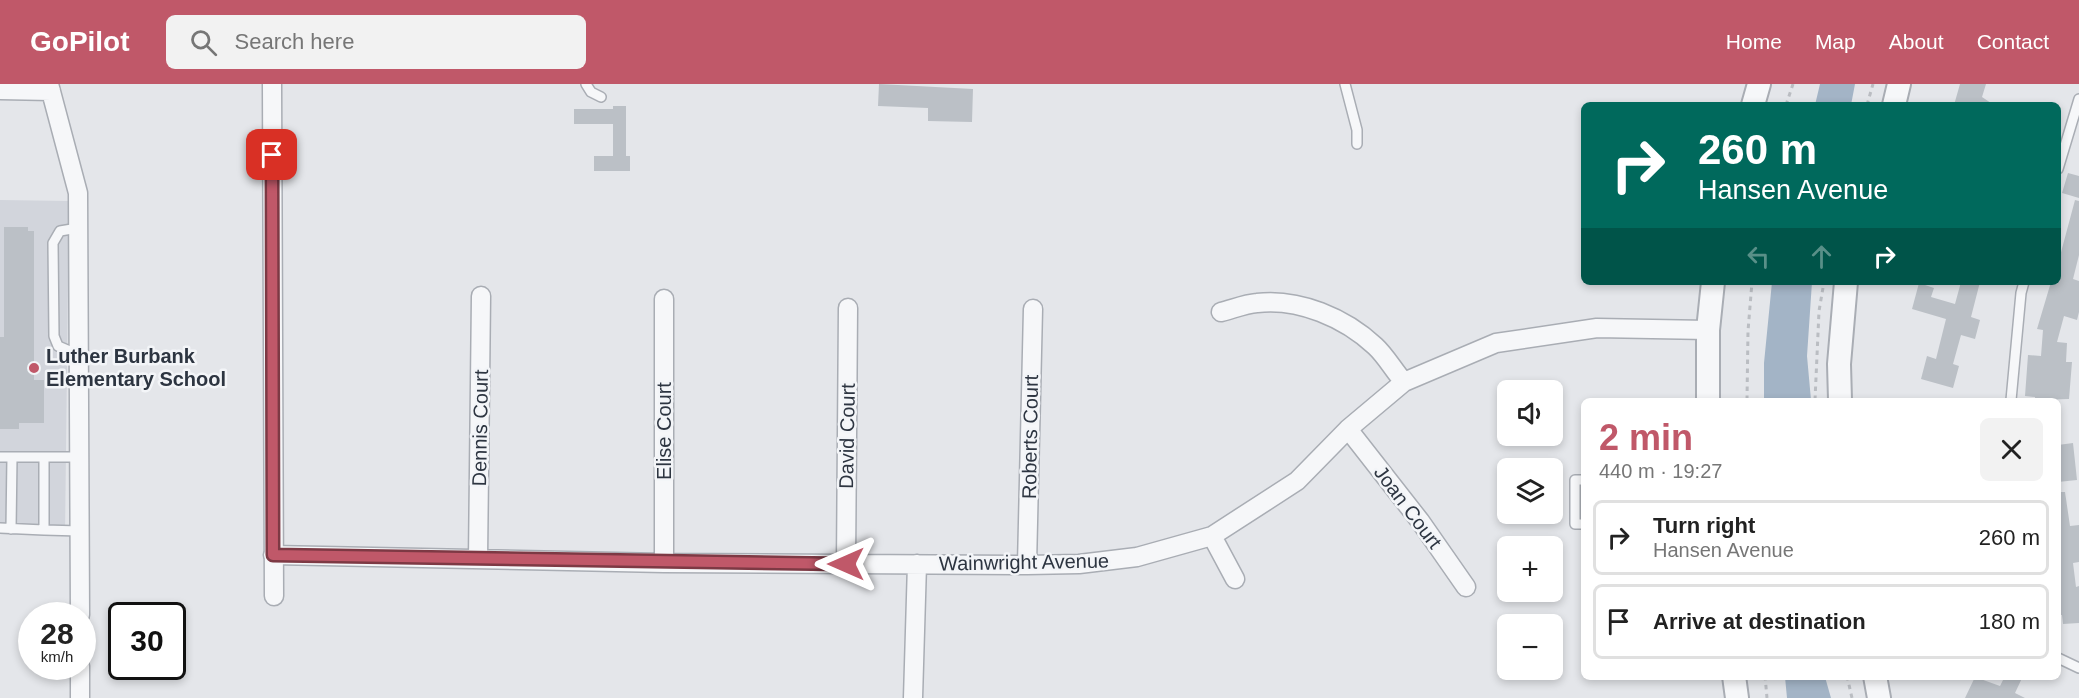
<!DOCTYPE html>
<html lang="en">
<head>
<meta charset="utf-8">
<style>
	body { margin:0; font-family:Arial,sans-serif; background:#f2f2f2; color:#222; height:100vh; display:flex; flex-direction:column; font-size:22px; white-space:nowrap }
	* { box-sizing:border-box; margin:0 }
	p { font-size:20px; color:#767676 }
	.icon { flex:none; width:33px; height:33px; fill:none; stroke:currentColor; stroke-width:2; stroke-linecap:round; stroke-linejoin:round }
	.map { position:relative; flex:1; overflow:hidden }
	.side { position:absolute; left:1581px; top:314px; width:480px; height:282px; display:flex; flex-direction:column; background:#fff; border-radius:9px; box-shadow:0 3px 9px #0003 }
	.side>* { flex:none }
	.guide { position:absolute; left:1581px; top:18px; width:480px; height:183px; border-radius:9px; box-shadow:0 3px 9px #0003; background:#00695c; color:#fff; overflow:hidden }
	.fabs { position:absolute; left:1497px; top:296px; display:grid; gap:12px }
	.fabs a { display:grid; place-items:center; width:66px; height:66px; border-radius:9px; background:#fff; box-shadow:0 3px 9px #0003; font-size:30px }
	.speed { position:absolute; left:18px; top:518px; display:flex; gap:12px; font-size:30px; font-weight:700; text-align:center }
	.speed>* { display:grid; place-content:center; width:78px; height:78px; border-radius:50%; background:#fff; box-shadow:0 3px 9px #0003; line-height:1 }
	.speed small { font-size:15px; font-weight:400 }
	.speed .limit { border:3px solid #111; border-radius:9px; background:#fff; color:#111 }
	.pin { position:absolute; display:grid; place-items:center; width:51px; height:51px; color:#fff; margin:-26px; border-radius:12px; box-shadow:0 3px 9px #0006 }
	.me { position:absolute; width:66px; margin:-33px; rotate:270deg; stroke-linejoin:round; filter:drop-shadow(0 0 4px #0008) }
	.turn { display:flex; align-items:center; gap:21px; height:126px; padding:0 18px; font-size:27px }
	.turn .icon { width:78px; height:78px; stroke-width:2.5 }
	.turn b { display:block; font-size:42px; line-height:51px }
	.lanes { display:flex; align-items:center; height:57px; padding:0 18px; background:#0003; justify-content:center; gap:30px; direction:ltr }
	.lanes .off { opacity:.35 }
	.round { display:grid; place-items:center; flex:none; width:63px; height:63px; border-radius:9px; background:#f2f2f2 }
	.headline { display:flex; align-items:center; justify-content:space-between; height:102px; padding:0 18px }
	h1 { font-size:36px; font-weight:700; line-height:45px; color:#c05869 }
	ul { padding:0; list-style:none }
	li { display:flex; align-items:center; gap:18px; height:75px; margin:0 12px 9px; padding:0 6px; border:3px solid #e0e0e0; border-radius:9px }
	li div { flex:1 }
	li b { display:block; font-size:22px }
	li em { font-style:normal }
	header { display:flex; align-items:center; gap:36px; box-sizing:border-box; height:84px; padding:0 30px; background:#c05869; color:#fff }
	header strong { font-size:28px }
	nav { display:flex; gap:33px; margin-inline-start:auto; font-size:21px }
	.search { width:420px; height:54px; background:#f2f2f2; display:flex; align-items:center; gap:15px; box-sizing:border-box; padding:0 21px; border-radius:9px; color:#767676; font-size:22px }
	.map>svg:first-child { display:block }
</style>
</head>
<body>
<header>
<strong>GoPilot</strong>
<div class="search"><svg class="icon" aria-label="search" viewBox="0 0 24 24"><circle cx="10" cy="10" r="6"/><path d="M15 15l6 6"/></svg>Search here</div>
<nav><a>Home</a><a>Map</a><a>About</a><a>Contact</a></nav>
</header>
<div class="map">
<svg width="2079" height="614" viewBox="0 0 2079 614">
	<rect width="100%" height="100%" fill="#e4e6ea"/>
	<path fill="#d2d5dc" d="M0 116 69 117 65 452 0 450Z"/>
	<path fill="#a3b4c6" d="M1820 0H1855L1851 21H1815Z
		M1772 198H1812L1807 272 1811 316H1764V279Z
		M1785 593H1825L1831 614H1787Z"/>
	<path fill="#bbc0c6" d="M879 0 973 5 972 38 928 37V24L878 22Z
		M1960 0H1986L1982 13 1994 21H1954Z
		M613 22H626V72H630V87H594V72H613V40H574V25H613Z
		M2068 89 2079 92V114L2062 109Z
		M2075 116 2079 117V171L2073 195 2079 197V228L2077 236 2064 232 2057 258 2067 259 2066 278H2072L2069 315 2035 316V313L2025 312 2028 271 2041 272 2043 246 2037 245 2051 198H2058V171L2060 172Z
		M4 143H28V147H34V296H44V339H19V345H0V253H4Z
		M1961 198H1980L1971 233 1980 236 1975 255 1961 251 1953 280 1959 282 1953 304 1921 295 1927 272 1936 275 1946 235 1912 225 1919 199 1934 204 1931 213 1955 220Z
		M2073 359 2077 396 2058 398V361Z
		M2058 408H2065L2070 442 2079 441V478L2073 479 2076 503 2079 502V539L2063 540 2062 531H2058Z
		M2005 592H2023L2015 609 2025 614H1965L1975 593 2000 602Z"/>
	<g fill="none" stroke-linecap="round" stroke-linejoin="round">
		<g stroke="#a9adb4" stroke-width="12">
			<path id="service" d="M586 0 591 8 601 13
				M1345 0 1357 46V60
				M2058 85 2079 15
				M78 144 60 147 53 159 54 252 58 262 79 271
				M2011 316 2021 209 2024 198
				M0 373H44
				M1584 396H1575V440H1584
				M0 444 44 446
				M11 445 12 373
				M80 447 44 446V373H81
				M2058 574 2079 584"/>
		</g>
		<g stroke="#a9adb4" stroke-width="21">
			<path id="minor" d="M49 0 78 109 80 531
				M272 0 274 512
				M0 6 51 7
				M1221 228C1233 225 1245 220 1257 219 1299 214 1345 234 1375 262 1386 272 1394 287 1404 298
				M1348 345 1420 437 1466 503
				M1212 452 1235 495
				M273 471 664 479 1027 481 1079 480 1137 473 1212 452 1297 397 1348 345 1404 298 1496 259 1597 244 1708 246
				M478 475 481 212
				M664 479V215
				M846 480 848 224
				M1027 481 1033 225
				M80 582V614
				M913 614 917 480"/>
		</g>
		<g stroke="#a9adb4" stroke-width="26">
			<path id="tertiary" d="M1753 21 1759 0
				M1894 21 1899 0
				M1708 316V246L1713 198
				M1840 316 1839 280 1846 198
				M1734 592 1737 614
				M1875 592 1879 614"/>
		</g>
		<path stroke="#babdc2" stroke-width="3" stroke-dasharray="4.5 4.5" stroke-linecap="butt" d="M1786 21 1793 0
			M1867 21 1873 0
			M1747 316 1748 247 1752 198
			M1815 316 1819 227 1824 198
			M1765 592 1767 614
			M1847 592 1852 614"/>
		<use href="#service" stroke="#f6f7f9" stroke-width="9"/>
		<use href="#minor" stroke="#f6f7f9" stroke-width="18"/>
		<use href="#tertiary" stroke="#f6f7f9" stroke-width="22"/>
	</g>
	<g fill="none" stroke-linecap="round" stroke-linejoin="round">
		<g stroke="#7d3944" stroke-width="15">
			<path id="route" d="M272 71 273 471 846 480"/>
		</g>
		<use href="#route" stroke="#c05869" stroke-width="10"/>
	</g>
	<circle fill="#c05869" stroke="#f3f5f8" stroke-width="2" cx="34" cy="284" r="6"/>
	<g text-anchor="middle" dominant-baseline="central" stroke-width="5" stroke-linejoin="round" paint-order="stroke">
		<g font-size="20" font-weight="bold" fill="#2d3541" stroke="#f3f5f8" text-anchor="start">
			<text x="46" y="272">Luther Burbank<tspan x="46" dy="23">Elementary School</tspan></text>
		</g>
		<g font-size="20" fill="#2d3541" stroke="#f3f5f8">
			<text transform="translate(480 344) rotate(-89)">Dennis Court</text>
			<text transform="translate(664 347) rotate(-90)">Elise Court</text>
			<text transform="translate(847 352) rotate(-89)">David Court</text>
			<text transform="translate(1030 353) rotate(-89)">Roberts Court</text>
			<text transform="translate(1408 423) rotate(53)">Joan Court</text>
			<text transform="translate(1024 478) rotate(-1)">Wainwright Avenue</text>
		</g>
	</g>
</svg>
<div class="fabs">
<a><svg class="icon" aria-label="sound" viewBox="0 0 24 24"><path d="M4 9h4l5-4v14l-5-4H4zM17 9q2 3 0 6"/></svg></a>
<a><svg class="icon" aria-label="layers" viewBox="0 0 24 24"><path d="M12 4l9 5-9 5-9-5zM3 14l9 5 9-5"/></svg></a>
<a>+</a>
<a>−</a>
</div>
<div class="speed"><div>28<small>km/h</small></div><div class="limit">30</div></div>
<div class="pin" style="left:272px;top:71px;background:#d93025"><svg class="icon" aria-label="arrive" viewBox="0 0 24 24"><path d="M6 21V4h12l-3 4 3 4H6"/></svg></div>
<svg class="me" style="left:846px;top:480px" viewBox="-20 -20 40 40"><path d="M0-17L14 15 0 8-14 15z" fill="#c05869" stroke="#fff" stroke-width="4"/></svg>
<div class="guide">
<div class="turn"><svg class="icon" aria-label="right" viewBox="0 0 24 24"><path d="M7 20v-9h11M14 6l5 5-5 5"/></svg><div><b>260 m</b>Hansen Avenue</div></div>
<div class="lanes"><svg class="icon off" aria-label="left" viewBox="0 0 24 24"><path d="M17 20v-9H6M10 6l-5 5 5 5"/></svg><svg class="icon off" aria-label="ahead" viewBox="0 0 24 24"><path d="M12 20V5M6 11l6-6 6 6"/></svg><svg class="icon" aria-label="right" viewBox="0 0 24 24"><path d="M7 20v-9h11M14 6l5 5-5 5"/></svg></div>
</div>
<section class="side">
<div class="headline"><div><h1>2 min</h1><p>440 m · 19:27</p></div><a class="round"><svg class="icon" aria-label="close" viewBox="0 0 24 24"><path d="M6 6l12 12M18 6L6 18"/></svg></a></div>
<ul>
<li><svg class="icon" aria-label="right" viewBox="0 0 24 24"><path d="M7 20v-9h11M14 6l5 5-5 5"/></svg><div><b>Turn right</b><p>Hansen Avenue</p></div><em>260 m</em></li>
<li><svg class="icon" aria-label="arrive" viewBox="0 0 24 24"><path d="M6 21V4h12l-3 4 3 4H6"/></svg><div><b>Arrive at destination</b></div><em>180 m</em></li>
</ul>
</section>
</div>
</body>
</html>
